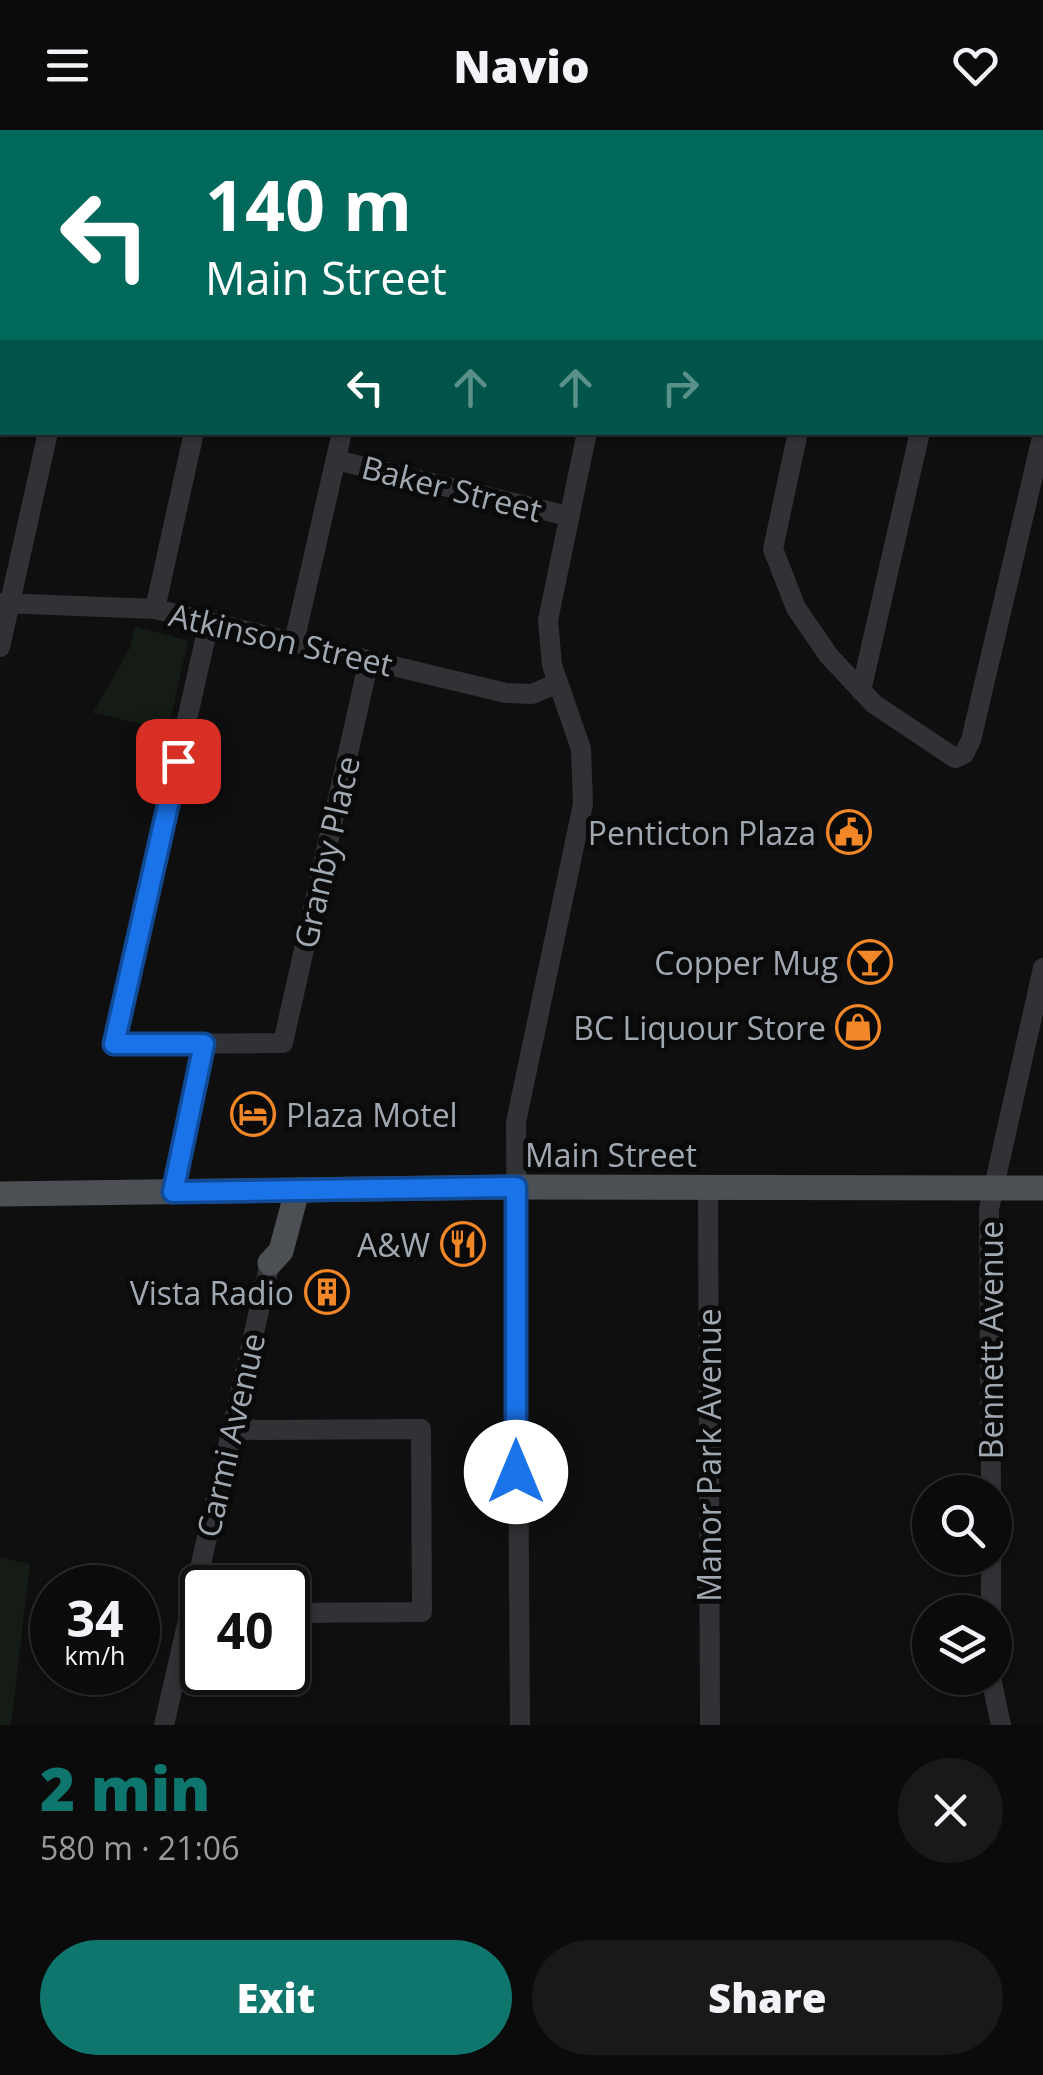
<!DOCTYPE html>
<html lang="en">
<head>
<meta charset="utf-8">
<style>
	body { margin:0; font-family:"Open Sans",sans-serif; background:#19191a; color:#f1f3f6; height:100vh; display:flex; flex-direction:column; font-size:38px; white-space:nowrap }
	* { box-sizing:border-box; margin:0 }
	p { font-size:32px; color:#9a9b9d }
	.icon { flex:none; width:55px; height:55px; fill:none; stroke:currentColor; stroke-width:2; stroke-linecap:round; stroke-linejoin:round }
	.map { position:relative; height:1595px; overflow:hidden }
	.details { display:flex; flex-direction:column; background:#0b0b0c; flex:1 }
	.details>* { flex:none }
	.hud { position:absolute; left:0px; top:0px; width:1045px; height:305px; box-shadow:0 2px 8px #0004,0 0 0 2px #2b2b2d; background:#00695c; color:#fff; overflow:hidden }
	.fabs { position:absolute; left:912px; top:1345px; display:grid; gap:20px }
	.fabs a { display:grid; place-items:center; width:100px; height:100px; border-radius:50%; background:#0b0b0c; box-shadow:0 2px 8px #0004,0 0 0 2px #2b2b2d; font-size:50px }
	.speed { position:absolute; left:30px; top:1435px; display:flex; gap:20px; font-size:50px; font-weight:700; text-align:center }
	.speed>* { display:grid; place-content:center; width:130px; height:130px; border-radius:50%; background:#0b0b0c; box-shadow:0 2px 8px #0004,0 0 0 2px #2b2b2d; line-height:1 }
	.speed small { font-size:25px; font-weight:400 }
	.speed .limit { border:5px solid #111; border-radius:15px; background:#fff; color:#111 }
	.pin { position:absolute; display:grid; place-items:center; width:85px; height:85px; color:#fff; margin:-42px; border-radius:20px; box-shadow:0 5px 15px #0006 }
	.me { position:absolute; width:110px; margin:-55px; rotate:0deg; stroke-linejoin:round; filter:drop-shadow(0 0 8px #0008) }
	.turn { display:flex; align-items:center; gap:35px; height:210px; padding:0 40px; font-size:45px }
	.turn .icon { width:130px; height:130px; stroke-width:2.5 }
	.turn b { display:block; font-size:70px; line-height:85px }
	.lanes { display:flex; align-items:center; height:95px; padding:0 40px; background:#0003; justify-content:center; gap:50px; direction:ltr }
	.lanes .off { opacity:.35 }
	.round { display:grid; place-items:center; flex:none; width:105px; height:105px; border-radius:52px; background:#19191a }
	.headline { display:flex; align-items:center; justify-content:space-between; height:170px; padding:0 40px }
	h1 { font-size:60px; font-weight:800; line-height:75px; color:#0f766e }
	.primary-button { display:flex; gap:20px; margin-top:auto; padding:20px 40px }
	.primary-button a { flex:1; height:115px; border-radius:60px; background:#0f766e; color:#fff; font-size:40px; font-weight:800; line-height:115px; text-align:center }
	.primary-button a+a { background:#19191a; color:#f1f3f6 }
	header { display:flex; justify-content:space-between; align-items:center; height:130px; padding:0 40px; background:#0b0b0c; font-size:45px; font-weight:800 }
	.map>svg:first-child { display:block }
</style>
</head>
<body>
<header><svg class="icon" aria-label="menu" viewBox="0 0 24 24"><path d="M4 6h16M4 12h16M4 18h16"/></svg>Navio<svg class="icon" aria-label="heart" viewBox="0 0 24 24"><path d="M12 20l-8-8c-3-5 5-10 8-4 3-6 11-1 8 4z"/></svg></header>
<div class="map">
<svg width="1043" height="1595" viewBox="0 0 1043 1595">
	<rect width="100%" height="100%" fill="#0f0f10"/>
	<path fill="#151b15" d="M135 496 188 511 168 600 93 583 131 516Z
		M0 1427 30 1434 11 1595H0Z"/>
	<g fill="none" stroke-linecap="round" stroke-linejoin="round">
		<path stroke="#303235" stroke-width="20" d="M327 0 332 2
			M114 2 115 0
			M261 2V0
			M410 2 411 0
			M642 2V0
			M967 2 968 0
			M0 58H2
			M0 273H2
			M798 302 773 419 796 478 829 526 874 574 955 628 964 624 971 610 1043 303
			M336 330 568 386
			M0 473 155 479 506 563 532 564 558 553
			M155 479 194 302
			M209 492 114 914 283 913 369 530
			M294 512 342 302
			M0 517 48 302
			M861 561 920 302
			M708 1056 710 1595
			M173 1063 204 914
			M232 1300 421 1299 422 1482 288 1483
			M991 1362 989 1079 1043 838
			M991 1428V1482
			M991 1548 1001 1595
			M164 1595 270 1133
			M520 1595 516 992 583 674 581 619 552 535 548 490 587 302"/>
		<path stroke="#4c4f54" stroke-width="25" d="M554 0 559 2
			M1042 253 1043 254
			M0 1064 516 1057 1043 1058
			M270 1133 281 1121 297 1061"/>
	</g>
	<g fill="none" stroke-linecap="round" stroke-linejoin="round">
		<g stroke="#114b97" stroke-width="25">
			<path id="route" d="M178 631 114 914H204L173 1062 516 1057V1342"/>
		</g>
		<use href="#route" stroke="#1a73e8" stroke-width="18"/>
	</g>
	<defs>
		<g id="civic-ring" transform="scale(2.25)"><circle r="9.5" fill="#0a0a0b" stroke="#f18726" stroke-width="1.5"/><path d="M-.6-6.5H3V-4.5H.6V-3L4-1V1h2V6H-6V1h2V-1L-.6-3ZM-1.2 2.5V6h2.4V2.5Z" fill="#f18726"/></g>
		<g id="bar-ring" transform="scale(2.25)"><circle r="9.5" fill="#0a0a0b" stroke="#f18726" stroke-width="1.5"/><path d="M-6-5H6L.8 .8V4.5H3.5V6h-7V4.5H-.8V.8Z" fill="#f18726"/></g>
		<g id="shop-ring" transform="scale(2.25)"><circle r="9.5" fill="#0a0a0b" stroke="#f18726" stroke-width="1.5"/><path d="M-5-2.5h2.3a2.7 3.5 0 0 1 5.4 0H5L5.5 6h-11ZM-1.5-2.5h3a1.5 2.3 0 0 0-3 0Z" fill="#f18726"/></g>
		<g id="hotel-ring" transform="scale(2.25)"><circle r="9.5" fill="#0a0a0b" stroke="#f18726" stroke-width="1.5"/><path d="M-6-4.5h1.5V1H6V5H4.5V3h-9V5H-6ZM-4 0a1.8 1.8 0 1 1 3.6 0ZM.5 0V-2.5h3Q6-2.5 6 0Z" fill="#f18726"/></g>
		<g id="restaurant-ring" transform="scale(2.25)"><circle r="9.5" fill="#0a0a0b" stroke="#f18726" stroke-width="1.5"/><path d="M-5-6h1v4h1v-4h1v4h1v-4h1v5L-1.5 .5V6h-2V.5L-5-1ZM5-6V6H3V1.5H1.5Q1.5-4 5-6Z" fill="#f18726"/></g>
		<g id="building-ring" transform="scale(2.25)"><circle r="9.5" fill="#0a0a0b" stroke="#f18726" stroke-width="1.5"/><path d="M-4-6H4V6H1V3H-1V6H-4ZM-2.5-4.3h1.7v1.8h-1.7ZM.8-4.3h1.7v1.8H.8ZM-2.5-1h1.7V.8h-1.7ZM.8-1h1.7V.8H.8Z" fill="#f18726"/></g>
	</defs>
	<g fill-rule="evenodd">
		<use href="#civic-ring" x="849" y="702"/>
		<use href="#bar-ring" x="870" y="832"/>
		<use href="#shop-ring" x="858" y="897"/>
		<use href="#hotel-ring" x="253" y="984"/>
		<use href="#restaurant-ring" x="463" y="1114"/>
		<use href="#building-ring" x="327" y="1162"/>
	</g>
	<g text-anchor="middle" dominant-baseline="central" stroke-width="10" stroke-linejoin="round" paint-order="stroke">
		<g font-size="32" fill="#a0a8b1" stroke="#0a0a0b">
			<text transform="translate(452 358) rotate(14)">Baker Street</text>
			<text transform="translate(281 509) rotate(13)">Atkinson Street</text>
			<text transform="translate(326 722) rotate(-77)">Granby Place</text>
			<text x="611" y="1024">Main Street</text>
			<text transform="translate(990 1210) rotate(-90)">Bennett Avenue</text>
			<text transform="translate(230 1305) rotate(-77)">Carmi Avenue</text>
			<text transform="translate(708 1325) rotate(-90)">Manor Park Avenue</text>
		</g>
		<g font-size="32" fill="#a0a8b1" stroke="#0a0a0b" text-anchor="end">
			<text x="816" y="702">Penticton Plaza</text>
			<text x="838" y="832">Copper Mug</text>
			<text x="826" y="897">BC Liquour Store</text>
			<text x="286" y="984" text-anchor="start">Plaza Motel</text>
			<text x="430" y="1114">A&amp;W</text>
			<text x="294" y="1162">Vista Radio</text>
		</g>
	</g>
</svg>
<div class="fabs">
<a><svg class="icon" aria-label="search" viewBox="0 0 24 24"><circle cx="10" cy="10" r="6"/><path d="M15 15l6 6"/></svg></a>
<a><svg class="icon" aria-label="layers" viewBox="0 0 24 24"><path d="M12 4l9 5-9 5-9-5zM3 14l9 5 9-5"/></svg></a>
</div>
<div class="speed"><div>34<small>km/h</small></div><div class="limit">40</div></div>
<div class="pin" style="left:178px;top:631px;background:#d93025"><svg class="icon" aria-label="arrive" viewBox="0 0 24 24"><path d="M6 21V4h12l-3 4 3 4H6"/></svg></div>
<svg class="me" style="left:516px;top:1342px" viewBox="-20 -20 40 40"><circle r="19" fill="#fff"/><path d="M0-13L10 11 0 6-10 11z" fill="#1a73e8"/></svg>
<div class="hud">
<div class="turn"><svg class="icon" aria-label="left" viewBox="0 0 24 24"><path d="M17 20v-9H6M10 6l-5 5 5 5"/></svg><div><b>140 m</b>Main Street</div></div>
<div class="lanes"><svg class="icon" aria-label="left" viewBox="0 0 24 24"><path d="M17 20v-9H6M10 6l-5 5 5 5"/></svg><svg class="icon off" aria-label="ahead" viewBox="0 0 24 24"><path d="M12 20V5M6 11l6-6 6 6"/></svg><svg class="icon off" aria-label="ahead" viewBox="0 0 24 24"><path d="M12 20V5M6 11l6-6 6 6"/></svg><svg class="icon off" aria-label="right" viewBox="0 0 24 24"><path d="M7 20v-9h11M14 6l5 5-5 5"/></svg></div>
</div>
</div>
<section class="details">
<div class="headline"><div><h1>2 min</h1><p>580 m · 21:06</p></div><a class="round"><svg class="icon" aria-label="close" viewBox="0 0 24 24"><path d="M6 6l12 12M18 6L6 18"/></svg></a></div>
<div class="primary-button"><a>Exit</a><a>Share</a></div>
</section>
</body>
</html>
